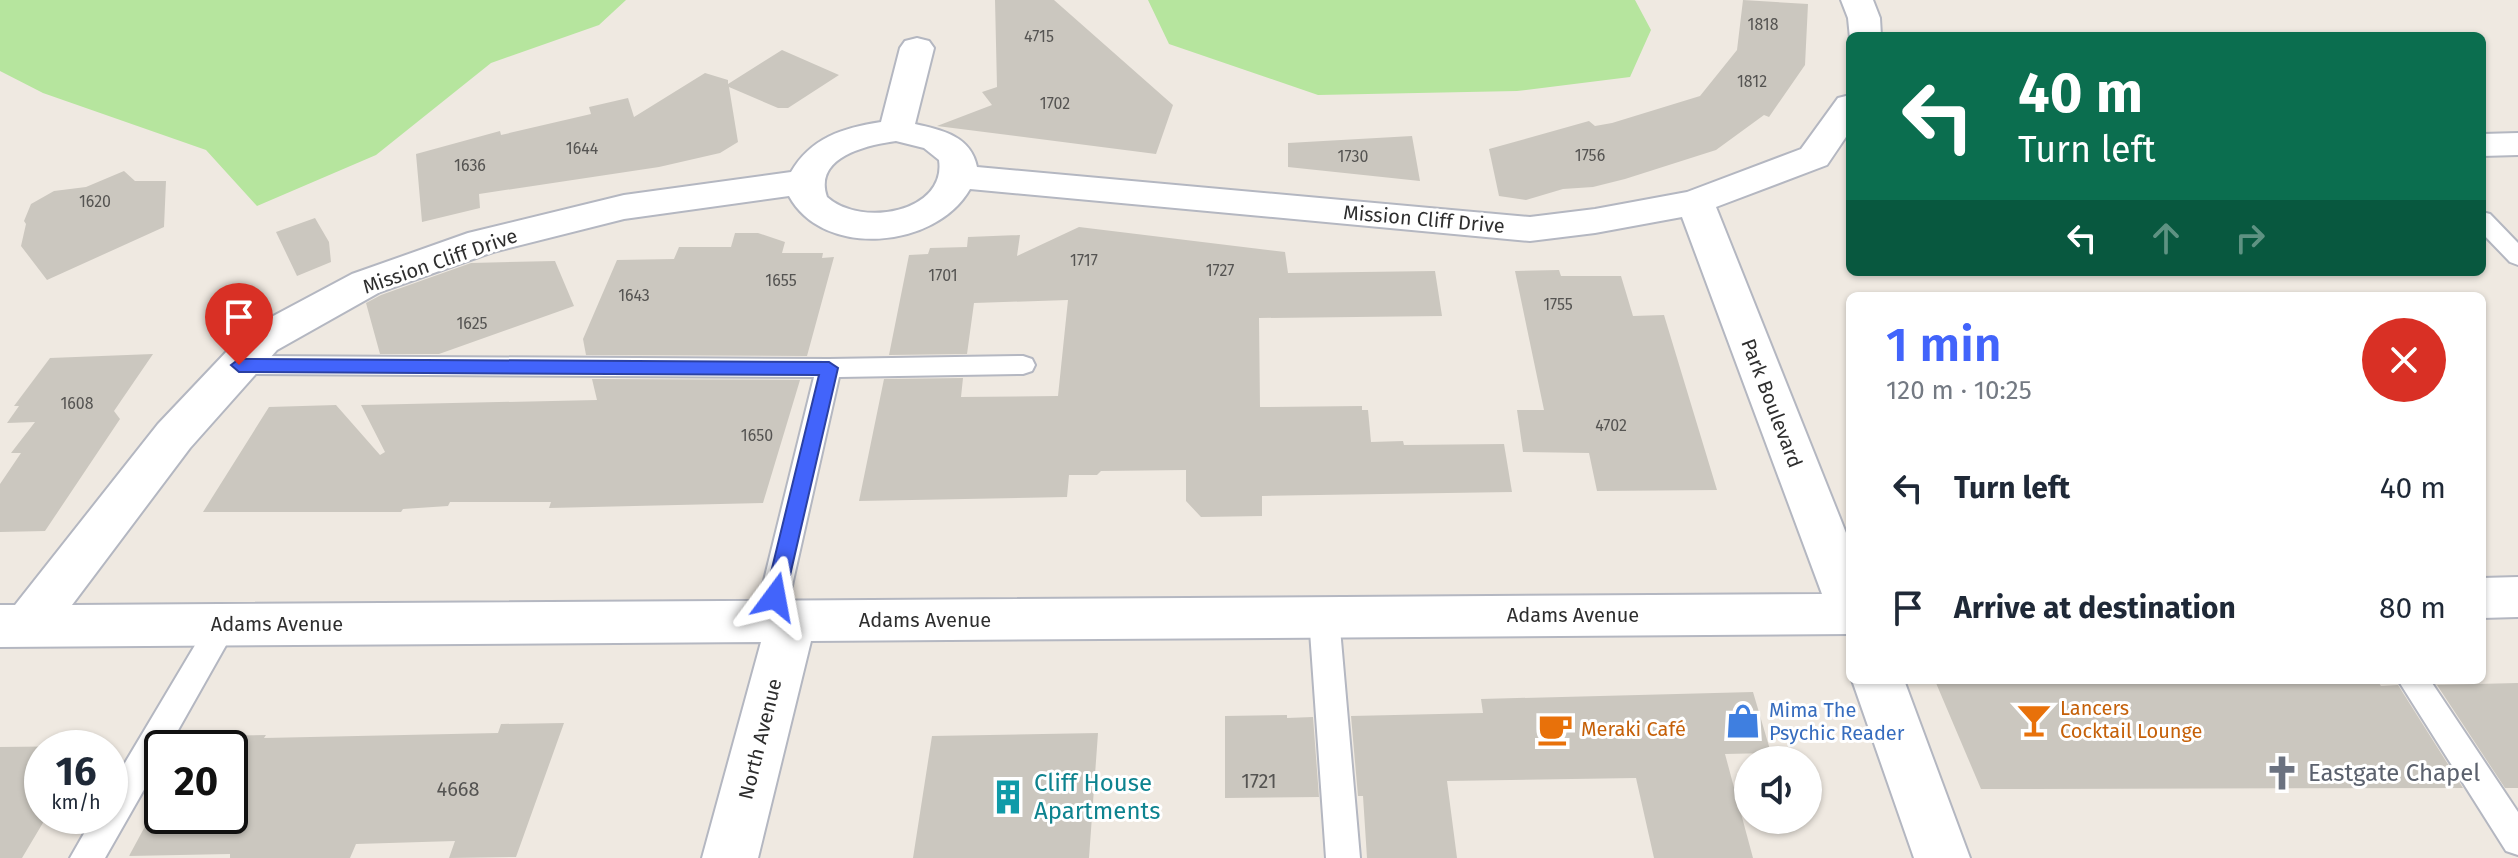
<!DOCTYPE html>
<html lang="en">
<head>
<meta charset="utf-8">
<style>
	body { margin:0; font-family:"Fira Sans",sans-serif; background:#f6f6f7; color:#1f2937; height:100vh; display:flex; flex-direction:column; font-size:30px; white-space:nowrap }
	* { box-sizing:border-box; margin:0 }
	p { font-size:26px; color:#747a83 }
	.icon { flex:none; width:44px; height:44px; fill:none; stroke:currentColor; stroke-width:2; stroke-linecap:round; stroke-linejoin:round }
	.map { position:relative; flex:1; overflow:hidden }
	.sheet { position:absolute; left:1846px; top:292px; width:640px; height:392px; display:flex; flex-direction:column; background:#fff; border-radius:12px; box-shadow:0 2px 6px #0004 }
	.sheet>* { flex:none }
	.banner { position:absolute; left:1846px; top:32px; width:640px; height:244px; border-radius:12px; box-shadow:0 2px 6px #0004; background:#0b6e4f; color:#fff; overflow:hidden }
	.controls { position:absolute; left:1734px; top:746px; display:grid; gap:16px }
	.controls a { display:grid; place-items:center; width:88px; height:88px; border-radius:50%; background:#fff; box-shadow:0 2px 6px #0004; font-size:40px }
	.speed { position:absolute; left:24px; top:730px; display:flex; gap:16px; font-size:40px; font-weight:700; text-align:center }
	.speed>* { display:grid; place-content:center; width:104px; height:104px; border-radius:50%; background:#fff; box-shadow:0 2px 6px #0004; line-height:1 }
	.speed small { font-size:20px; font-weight:400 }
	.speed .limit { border:4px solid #111; border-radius:12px; background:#fff; color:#111 }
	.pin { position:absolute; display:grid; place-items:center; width:68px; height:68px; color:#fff; margin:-82px -34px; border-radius:50% 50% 50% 0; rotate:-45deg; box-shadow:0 0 8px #0007 }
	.pin .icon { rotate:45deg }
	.me { position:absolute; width:88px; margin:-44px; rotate:13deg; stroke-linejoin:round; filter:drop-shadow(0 0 6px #0008) }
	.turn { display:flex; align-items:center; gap:28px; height:168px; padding:0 40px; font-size:36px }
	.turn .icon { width:104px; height:104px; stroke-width:2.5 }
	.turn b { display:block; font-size:56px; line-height:68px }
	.lanes { display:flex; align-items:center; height:76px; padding:0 40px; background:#0003; justify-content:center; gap:40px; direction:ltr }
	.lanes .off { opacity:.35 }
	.round { display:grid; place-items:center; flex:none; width:84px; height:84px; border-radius:42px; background:#f6f6f7 }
	.overview { display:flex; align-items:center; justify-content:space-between; height:136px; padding:0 40px }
	h1 { font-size:48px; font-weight:600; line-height:60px; color:#4264fb }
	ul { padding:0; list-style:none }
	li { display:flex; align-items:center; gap:24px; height:120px; padding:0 40px }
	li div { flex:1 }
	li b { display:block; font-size:30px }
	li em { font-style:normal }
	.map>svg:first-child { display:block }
</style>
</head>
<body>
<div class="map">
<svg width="2518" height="858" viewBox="0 0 2518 858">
	<rect width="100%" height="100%" fill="#efe9e1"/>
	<path fill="#b6e59e" d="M0 0H626L599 25 491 63 376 155 257 206 206 150 43 93 0 71Z
		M1148 0H1635L1651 30 1630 77 1517 91 1318 95 1169 44Z"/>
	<path fill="#cbc7bf" d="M995 0H1054L1173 105 1156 154 937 126 992 105 982 92 997 87Z
		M1743 0 1808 4 1805 65 1769 117 1764 115 1716 150 1625 179 1593 187 1563 189 1526 200 1499 196 1489 149 1589 121 1595 126 1612 123 1700 96 1737 50Z
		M782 50 839 75 788 108H778L729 87 738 142 720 153 659 167 479 194 480 208 422 222 416 154 500 131 501 135 591 114 589 107 628 98 634 117 705 73 728 80V84Z
		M1412 136 1420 181 1288 167V143Z
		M124 171 135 181H166L164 227 47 280 21 246 26 224 24 221 31 204 54 191 86 187Z
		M315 218 329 242 331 262 297 276 276 232Z
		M1079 227 1285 252 1288 273 1435 271 1442 316 1259 318 1260 407 1362 406V410H1368L1371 442 1403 441 1404 445 1504 444 1512 492 1262 496V516L1201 517 1186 501V470L1101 471 1097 475H1069L1067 497 859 501 884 379 963 378 961 397 1058 396 1068 300 974 303 967 354 889 355 909 255 928 254 930 248 967 247 968 237 1020 235 1017 256Z
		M735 233H758L785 242 782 253H823L822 258 834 257 807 356 586 355 583 339 617 260 674 259 679 247H731Z
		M555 261 574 306 439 354H380L366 303 381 295 471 263Z
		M1559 270 1561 276H1621L1633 316 1664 315 1717 490 1597 491 1589 453 1523 452 1517 410H1544L1515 271Z
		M153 354 114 411 120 419 45 531 0 532V484L21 453H11L35 422 7 423 19 406H14L50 358Z
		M592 379 800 380 763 503 549 508 551 502H450L448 506 403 509 401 512H203L269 407 336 405 380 455 385 452 361 405 597 400Z
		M2377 680 2381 686 2398 685 2463 788 1981 789 1936 683Z
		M2518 683V788H2505L2437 685Z
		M1753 692 1771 753 1725 754 1753 858H1654L1636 778 1447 781 1457 858H1367L1363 796H1358L1351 716 1483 713 1481 699Z
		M1287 715V718L1313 717 1319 797 1225 798V716Z
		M564 723 516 857 449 858 455 841 356 844 350 858H230V854L129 856 162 795V816H230V748H188L195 736 266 735 264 738 498 733 501 724Z
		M1098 733 1089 858H913L932 736Z
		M90 746 42 748V816H47L22 858H0V747Z"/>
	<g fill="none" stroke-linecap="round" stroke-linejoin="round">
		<g stroke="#b4b7c1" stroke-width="4">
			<path id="lane" d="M2482 212 2490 214 2518 243V265L2510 262 2482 233Z
				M239 356 829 359 1023 356 1032 359 1035 365 1032 371 1023 374 839 377 784 621 779 630 769 633 759 630 754 621 814 377 239 374 230 371 227 365 230 359Z
				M1324 605 1334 608 1339 617 1360 858H1326L1309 617 1314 608Z
				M223 612 233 615 238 624 168 748H162V758L105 858H70L94 816H110V788L213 615Z
				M2398 680H2430L2518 812V855L2506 851Z"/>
		</g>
		<g stroke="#b4b7c1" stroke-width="4">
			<path id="street" d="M1841 0H1873L1880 18 1881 36 1850 38 1848 18Z
				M917 38 929 41 934 48 915 124C942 130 971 136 977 167L1530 217 1595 209 1687 192 1801 149 1838 98 1850 95V131L1827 165 1716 207 1850 543V634L811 641 758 858H702L761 642 0 647V605H15L158 424 247 330 352 274 468 233 624 195 791 172C811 138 842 128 881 122L900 48 905 41ZM896 141 924 148 939 160C947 212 861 228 827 197 813 157 867 145 896 141ZM970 189 1530 241 1595 233 1682 217 1822 594 72 605 190 448 277 350 380 292 493 252 624 219 789 196C823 259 936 249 970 189Z
				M2518 133V155L2482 156V134Z"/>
		</g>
		<g stroke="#b4b7c1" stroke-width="4">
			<path id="secondary" d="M2518 577V617L2482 618V578Z
				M1852 680H1904L1970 858H1914Z"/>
		</g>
		<use href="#lane" fill="#fff" fill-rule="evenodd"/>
		<use href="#street" fill="#fff" fill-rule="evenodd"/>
		<use href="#secondary" fill="#fff" fill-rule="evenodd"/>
	</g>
	<path fill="#4264fb" stroke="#2b41a3" stroke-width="2" d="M239 359 829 362 838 368 785 597 782 602 775 605 768 602 765 597 819 375 239 372 231 365Z"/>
	<defs>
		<g id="bar-bare" transform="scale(2.76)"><path d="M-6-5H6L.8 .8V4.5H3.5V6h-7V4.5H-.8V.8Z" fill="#e8710a" stroke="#fff" stroke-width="2.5" paint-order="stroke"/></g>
		<g id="shop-bare" transform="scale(2.76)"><path d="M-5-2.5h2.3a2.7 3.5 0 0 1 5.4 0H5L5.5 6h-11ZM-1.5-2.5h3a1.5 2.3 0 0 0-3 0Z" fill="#3f7fe0" stroke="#fff" stroke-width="2.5" paint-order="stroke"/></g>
		<g id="cafe-bare" transform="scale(2.76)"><path d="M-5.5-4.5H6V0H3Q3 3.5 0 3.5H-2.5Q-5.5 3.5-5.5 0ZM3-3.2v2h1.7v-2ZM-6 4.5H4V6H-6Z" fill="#e8710a" stroke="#fff" stroke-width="2.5" paint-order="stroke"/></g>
		<g id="church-bare" transform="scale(2.76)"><path d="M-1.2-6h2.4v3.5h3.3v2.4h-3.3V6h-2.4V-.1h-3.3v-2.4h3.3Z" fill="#6b7280" stroke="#fff" stroke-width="2.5" paint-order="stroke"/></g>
		<g id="building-bare" transform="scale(2.76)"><path d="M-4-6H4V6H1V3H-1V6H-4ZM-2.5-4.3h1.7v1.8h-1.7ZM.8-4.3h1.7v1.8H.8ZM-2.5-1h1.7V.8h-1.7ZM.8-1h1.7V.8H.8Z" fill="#0f9aa8" stroke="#fff" stroke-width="2.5" paint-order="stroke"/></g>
	</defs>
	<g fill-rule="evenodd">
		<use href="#bar-bare" x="2034" y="720"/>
		<use href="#shop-bare" x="1743" y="721"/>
		<use href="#cafe-bare" x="1555" y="729"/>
		<use href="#church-bare" x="2282" y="773"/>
		<use href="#building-bare" x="1008" y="797"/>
	</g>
	<g text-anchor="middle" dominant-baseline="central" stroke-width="6" stroke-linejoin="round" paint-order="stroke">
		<g font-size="16" fill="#555452">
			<text x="1763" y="24">1818</text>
			<text x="1039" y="36">4715</text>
			<text x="1752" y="81">1812</text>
			<text x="1055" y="103">1702</text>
			<text x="582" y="148">1644</text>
			<text x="1590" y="155">1756</text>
			<text x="1353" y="156">1730</text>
			<text x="470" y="165">1636</text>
			<text x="95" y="201">1620</text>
			<text x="1084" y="260">1717</text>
			<text x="1220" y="270">1727</text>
			<text x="943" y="275">1701</text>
			<text x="781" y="280">1655</text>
			<text x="634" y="295">1643</text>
			<text x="1558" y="304">1755</text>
			<text x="472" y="323">1625</text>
			<text x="77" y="403">1608</text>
			<text x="1611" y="425">4702</text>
			<text x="757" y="435">1650</text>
		</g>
		<g font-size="20" fill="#2e2e2e" stroke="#fff">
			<text transform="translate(1424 219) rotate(5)">Mission Cliff Drive</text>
			<text transform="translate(440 261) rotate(-19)">Mission Cliff Drive</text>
			<text transform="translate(1772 403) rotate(69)">Park Boulevard</text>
			<text x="1573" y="615">Adams Avenue</text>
			<text x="925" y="620">Adams Avenue</text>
			<text x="277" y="624">Adams Avenue</text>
			<text transform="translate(760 739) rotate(-76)">North Avenue</text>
		</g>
		<g font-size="20" fill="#c56008" stroke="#fff" text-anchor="start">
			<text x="2060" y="708">Lancers<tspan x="2060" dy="23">Cocktail Lounge</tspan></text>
			<text x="1581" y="729">Meraki Café</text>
		</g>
		<g font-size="20" fill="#366cbe" stroke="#fff" text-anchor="start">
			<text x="1769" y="710">Mima The<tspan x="1769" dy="23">Psychic Reader</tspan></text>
		</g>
		<g font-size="20" fill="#555452">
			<text x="1259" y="781">1721</text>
			<text x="458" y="789">4668</text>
		</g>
		<g font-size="24" fill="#5b616d" stroke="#fff" text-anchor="start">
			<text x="2308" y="773">Eastgate Chapel</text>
		</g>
		<g font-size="24" fill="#0d838f" stroke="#fff" text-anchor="start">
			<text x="1034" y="783">Cliff House<tspan x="1034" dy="28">Apartments</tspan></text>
		</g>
	</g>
</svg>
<div class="controls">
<a><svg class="icon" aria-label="sound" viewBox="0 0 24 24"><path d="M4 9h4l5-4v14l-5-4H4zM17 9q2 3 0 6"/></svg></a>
</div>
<div class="speed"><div>16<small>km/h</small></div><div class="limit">20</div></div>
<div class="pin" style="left:239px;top:365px;background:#d93025"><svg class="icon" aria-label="arrive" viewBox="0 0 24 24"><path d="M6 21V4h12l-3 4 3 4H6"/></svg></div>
<svg class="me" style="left:775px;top:597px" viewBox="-20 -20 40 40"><path d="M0-17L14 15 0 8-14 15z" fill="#4264fb" stroke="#fff" stroke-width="4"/></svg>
<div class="banner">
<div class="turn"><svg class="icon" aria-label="left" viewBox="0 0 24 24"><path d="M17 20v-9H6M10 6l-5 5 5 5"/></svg><div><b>40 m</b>Turn left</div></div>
<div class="lanes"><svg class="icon" aria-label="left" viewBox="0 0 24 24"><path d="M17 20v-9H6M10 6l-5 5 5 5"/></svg><svg class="icon off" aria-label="ahead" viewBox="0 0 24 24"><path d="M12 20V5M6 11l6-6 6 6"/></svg><svg class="icon off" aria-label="right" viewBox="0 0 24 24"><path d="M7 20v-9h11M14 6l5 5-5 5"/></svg></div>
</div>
<section class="sheet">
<div class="overview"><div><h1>1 min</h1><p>120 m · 10:25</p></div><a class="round" style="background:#d93025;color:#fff"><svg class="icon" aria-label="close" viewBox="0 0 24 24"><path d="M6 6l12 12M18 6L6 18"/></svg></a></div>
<ul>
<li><svg class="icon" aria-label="left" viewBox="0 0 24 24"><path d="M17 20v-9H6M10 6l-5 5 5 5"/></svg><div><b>Turn left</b></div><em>40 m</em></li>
<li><svg class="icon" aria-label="arrive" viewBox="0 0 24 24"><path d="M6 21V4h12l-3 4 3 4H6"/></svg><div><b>Arrive at destination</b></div><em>80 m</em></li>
</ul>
</section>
</div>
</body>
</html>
